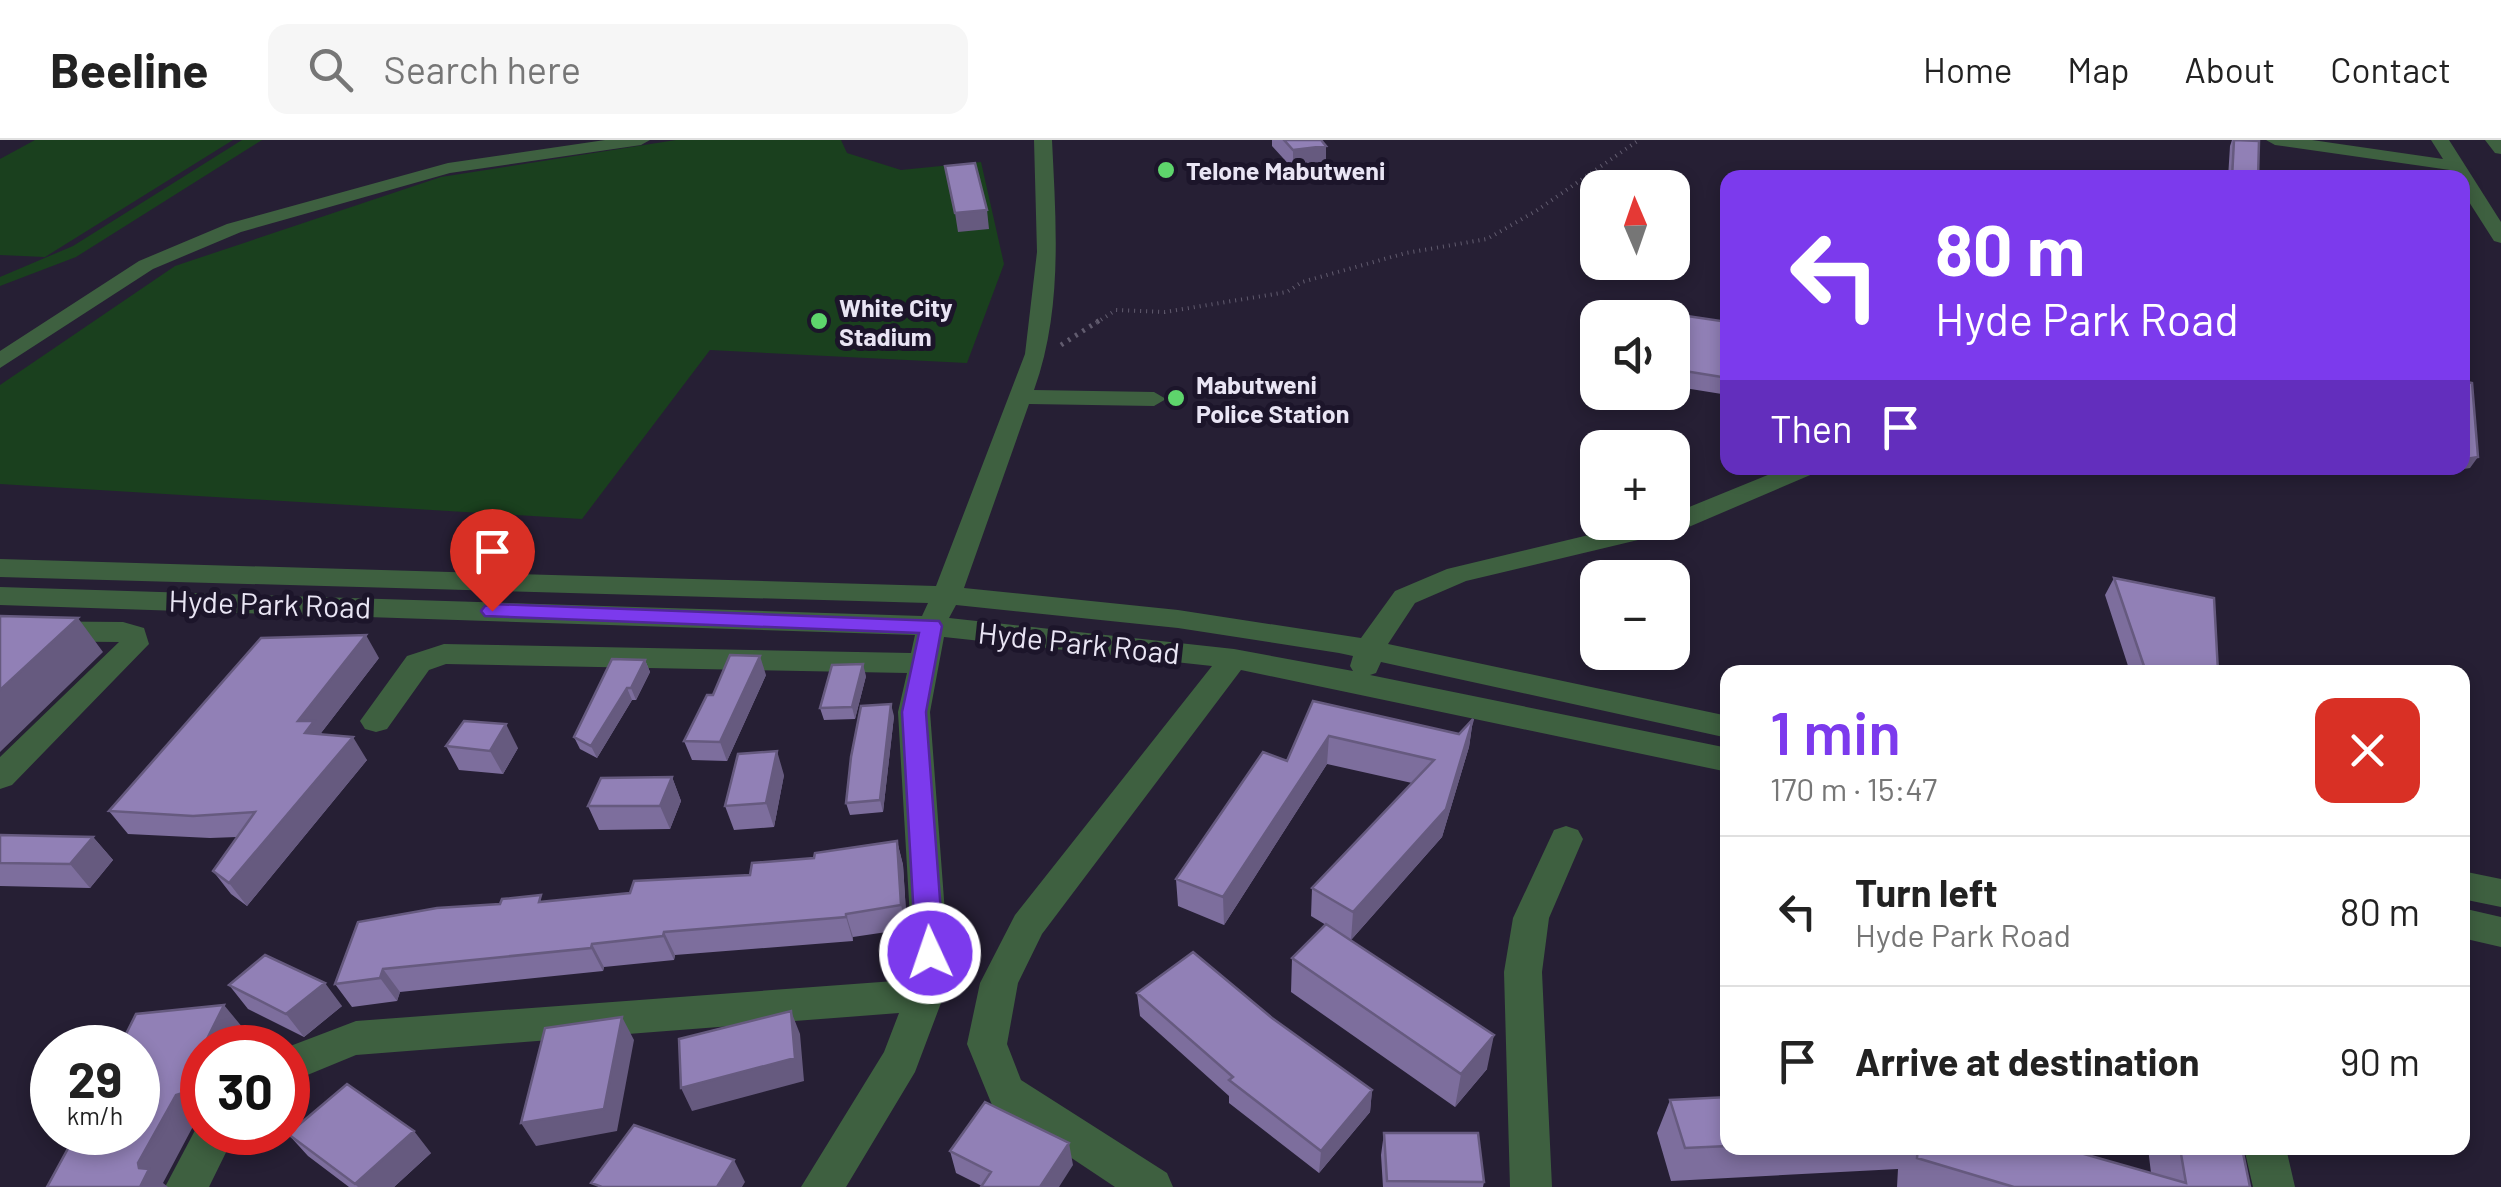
<!DOCTYPE html>
<html lang="en">
<head>
<meta charset="utf-8">
<style>
	body { margin:0; font-family:Barlow,sans-serif; background:#f6f6f6; color:#222; height:100vh; display:flex; flex-direction:column; font-size:38px; white-space:nowrap }
	* { box-sizing:border-box; margin:0 }
	p { font-size:32px; color:#767676 }
	.icon { flex:none; width:55px; height:55px; fill:none; stroke:currentColor; stroke-width:2; stroke-linecap:round; stroke-linejoin:round }
	.map { position:relative; flex:1; overflow:hidden }
	.details { position:absolute; left:1720px; top:525px; width:750px; height:490px; display:flex; flex-direction:column; background:#fff; border-radius:20px; box-shadow:0 5px 15px #0003 }
	.details>* { flex:none }
	.hud { position:absolute; left:1720px; top:30px; width:750px; height:305px; border-radius:20px; box-shadow:0 5px 15px #0003; background:#7c3aed; color:#fff; overflow:hidden }
	.needle { width:65px; rotate:358deg }
	.fabs { position:absolute; left:1580px; top:30px; display:grid; gap:20px }
	.fabs a { display:grid; place-items:center; width:110px; height:110px; border-radius:20px; background:#fff; box-shadow:0 5px 15px #0003; font-size:50px }
	.speed { position:absolute; left:30px; top:885px; display:flex; gap:20px; font-size:50px; font-weight:700; text-align:center }
	.speed>* { display:grid; place-content:center; width:130px; height:130px; border-radius:50%; background:#fff; box-shadow:0 5px 15px #0003; line-height:1 }
	.speed small { font-size:25px; font-weight:400 }
	.speed .limit { border:15px solid #d22; background:#fff; color:#111 }
	.pin { position:absolute; display:grid; place-items:center; width:85px; height:85px; color:#fff; margin:-102px -42px; border-radius:50% 50% 50% 0; rotate:-45deg; box-shadow:0 0 10px #0007 }
	.pin .icon { rotate:45deg }
	.me { position:absolute; width:110px; margin:-55px; rotate:357deg; stroke-linejoin:round; filter:drop-shadow(0 0 8px #0008) }
	.turn { display:flex; align-items:center; gap:35px; height:210px; padding:0 50px; font-size:45px }
	.turn .icon { width:130px; height:130px; stroke-width:2.5 }
	.turn b { display:block; font-size:70px; line-height:85px }
	.then { display:flex; align-items:center; height:95px; padding:0 50px; background:#0003; gap:20px; font-size:38px }
	.round { display:grid; place-items:center; flex:none; width:105px; height:105px; border-radius:20px; background:#f6f6f6 }
	.head { display:flex; align-items:center; justify-content:space-between; height:170px; padding:0 50px }
	h1 { font-size:60px; font-weight:600; line-height:75px; color:#7c3aed }
	ul { padding:0; list-style:none }
	li { display:flex; align-items:center; gap:30px; height:150px; padding:0 50px; border-top:2px solid #e0e0e0 }
	li div { flex:1 }
	li b { display:block; font-size:38px }
	li em { font-style:normal }
	header { display:flex; align-items:center; gap:60px; box-sizing:border-box; height:140px; padding:0 50px; background:#fff; border-bottom:2px solid #e0e0e0 }
	header strong { font-size:48px }
	nav { display:flex; gap:55px; margin-inline-start:auto; font-size:35px }
	.search { width:700px; height:90px; background:#f6f6f6; display:flex; align-items:center; gap:25px; box-sizing:border-box; padding:0 35px; border-radius:20px; color:#767676; font-size:38px }
	.map>svg:first-child { display:block }
</style>
</head>
<body>
<header>
<strong>Beeline</strong>
<div class="search"><svg class="icon" aria-label="search" viewBox="0 0 24 24"><circle cx="10" cy="10" r="6"/><path d="M15 15l6 6"/></svg>Search here</div>
<nav><a>Home</a><a>Map</a><a>About</a><a>Contact</a></nav>
</header>
<div class="map">
<svg width="2501" height="1047" viewBox="0 0 2501 1047">
	<rect width="100%" height="100%" fill="#261f34"/>
	<path fill="#1a401e" d="M35 0H233L45 117 0 115V19Z
		M242 0H262L76 117 0 146V137L73 106Z
		M676 0H841L847 13 901 30 981 22 1004 124 967 223 710 210 582 379 0 344V245L175 126 441 37Z"/>
	<g fill="none" stroke-linecap="round" stroke-linejoin="round">
		<path stroke="#625c6f" stroke-width="4" stroke-dasharray="1 5" stroke-linecap="butt" d="M1096 183 1116 170 1165 172 1287 152 1302 142 1406 113 1487 99 1536 71 1639 0"/>
		<path stroke="#625c6f" stroke-width="5" stroke-dasharray="2.5 6" stroke-linecap="butt" d="M1061 205 1100 180"/>
		<path fill="#3e6040" fill-rule="evenodd" d="M605 0H650L641 5 450 33 241 92 153 129 0 228V211L139 121 227 84 448 23Z
			M1034 0H1052C1056 84 1063 170 1034 250L1154 252 1166 259 1154 266 1029 264 964 448 1178 470 1361 498 1395 451 1447 429 1643 382H1672V374L1785 328H1818L1815 333 1684 389 1466 441 1415 463 1388 504 1728 576V598L1381 522 1376 533 1370 535 1728 608V632L1241 530 1042 794 1018 843 1007 904 1021 940 1167 1033 1173 1047H1115L992 965 967 904 980 843 1015 775 1212 526 944 497 930 572 948 813 944 855 915 932 846 1047H801L884 912 899 873 356 915 288 943 285 908 356 881 908 840 912 813 898 572 907 533 446 524 429 530 387 589 376 592 365 589 360 581 407 516 444 504 911 513 915 495 0 465V447L922 476 928 463 0 437V419L936 446 1025 214 1037 112ZM956 465 1178 488 1339 513 1353 516 1350 526 1353 531 1234 509 949 478Z
			M2266 0H2312L2443 19 2431 0H2449L2501 82V103L2494 101 2462 51V38H2454L2450 30 2275 5Z
			M2485 0H2501V14L2495 13Z
			M0 481 123 482 144 488 149 504 12 645 0 649V617L119 502 0 501Z
			M1566 686 1578 690 1583 699 1549 778 1542 832 1552 1047H1510L1504 832 1513 778 1554 690Z
			M2462 731 2501 739V767L2462 759Z
			M2462 768 2501 777V807L2462 798Z
			M201 979 202 992H236L209 1047H165Z
			M2244 1008H2286L2295 1047H2253Z"/>
	</g>
	<path fill="#7d6e9d" d="M1272 0H1321L1326 6V24L1293 29 1272 6Z
		M2232 0H2252L2258 38H2228L2230 6Z
		M1672 178 1728 182V255L1672 246Z
		M2114 438 2218 532H2130L2105 455Z
		M379 518 321 593 367 620 247 766 231 754 213 731 237 697 210 698 128 694 109 671Z
		M645 520 650 532 636 560H632L597 618 580 609 574 597Z
		M766 535 727 621 692 620 684 601 713 555Z
		M866 536 855 579 824 580 820 568Z
		M1313 561 1459 594 1473 579 1469 607 1442 697 1351 800 1487 929 1455 967 1291 852 1292 818 1326 785 1311 776 1312 748 1412 643 1327 624 1224 785 1178 766 1176 739 1287 621Z
		M894 576 883 672 850 675 846 663Z
		M446 606 518 608 503 634 459 630Z
		M784 635 774 687 734 690 725 666Z
		M672 637 681 661 670 689 599 690 588 666Z
		M0 695 93 697 113 720 90 748 0 746Z
		M897 701 903 725 907 789 853 797V801L675 815 674 820 604 827 603 831 400 852 397 861 352 867 335 844 544 761 630 753 750 735 814 718Z
		M229 845 342 866 304 897 248 869Z
		M1137 853 1272 878 1372 950 1370 972 1319 1033 1229 963V956L1140 876Z
		M1728 957V1008H2063L2151 1033 2148 1008H2242L2250 1047H1897L1898 1029 1671 1041 1657 993 1670 960Z
		M1384 993 1484 1042 1483 1047H1383L1381 1015Z
		M288 994 431 1013 394 1047H349L308 1016Z
		M950 1011 1073 1025 982 1046 956 1033Z"/>
	<path fill="#665a7f" d="M1326 6V24L1293 29V10Z
		M987 70 989 89 958 92 955 73Z
		M2478 317 2470 328 2458 330 2462 328V324L2466 319Z
		M78 478 103 512 0 612V550Z
		M366 495 379 518 321 593 328 604 320 616 298 581Z
		M760 516 766 535 727 621 720 602Z
		M645 520 650 532 636 560 631 548Z
		M863 524 866 536 855 579 852 567Z
		M627 548 632 560 597 618 591 606Z
		M891 564 894 576 883 672 880 660Z
		M1473 579 1469 607 1442 697 1351 800 1353 772Z
		M506 584 518 608 503 634 490 611Z
		M1329 596 1327 624 1224 785 1223 757Z
		M353 597 367 620 247 766 229 743Z
		M777 611 784 635 774 687 766 663Z
		M672 637 681 661 670 689 660 666Z
		M93 697 113 720 90 748 70 724Z
		M897 701 903 725 907 789 901 765Z
		M846 774 853 797V801L846 777Z
		M664 792 675 815 674 820 663 796Z
		M592 804 604 827 603 831 591 808Z
		M383 829 400 852 397 861 380 838Z
		M325 843 342 866 304 897 286 874Z
		M224 865 243 888 234 908H203Z
		M791 871 800 894 804 941 692 971 681 948Z
		M622 877 634 900 617 991 536 1006 521 983Z
		M1494 895 1487 929 1455 967 1461 934Z
		M202 908V977H198L163 1043 168 1047H140L138 1023Z
		M1372 950 1370 972 1319 1033 1321 1011Z
		M414 991 431 1013 394 1047H358L355 1044Z
		M1069 1003 1073 1025 1059 1047H1040Z
		M734 1020 745 1042 742 1047H717Z"/>
	<path fill="#9180b6" stroke="#665a7f" stroke-width="2.5" d="M1284 0H1321L1326 6 1293 10Z
		M2234 0 2259 1 2258 38H2232Z
		M975 23 987 70 955 73 945 26Z
		M1660 172 1728 182V238L1672 229V178H1659Z
		M2462 241 2472 243 2478 317 2466 319 2462 307Z
		M2114 438 2214 458 2218 532H2167L2145 529Z
		M0 476 78 478 0 550Z
		M366 495 298 581H314L305 593 353 597 229 743 213 731 255 672 193 676 109 671 261 498Z
		M730 515 760 516 720 602 684 601 707 555H713Z
		M612 519 645 520 631 548H627L591 606 574 597Z
		M863 524 852 567 820 568 832 525Z
		M1313 561 1459 594 1473 579 1446 669 1353 772 1312 748 1434 620 1329 596 1223 757 1176 739 1263 612 1287 621Z
		M891 564 880 660 846 663 851 617 861 566Z
		M464 581 506 584 490 611 446 606Z
		M777 611 766 663 725 666 738 614Z
		M672 637 660 666H588L601 638Z
		M0 695 93 697 70 724 0 723Z
		M897 701 901 765 846 774V777L664 792 663 796 592 804 591 808 383 829 380 838 335 844 358 782 437 768 500 764 502 759 541 755 539 762 630 753 634 741 750 735 752 723 814 718 815 713Z
		M1326 784 1494 895 1461 934 1292 818Z
		M1193 812 1272 878 1372 950 1321 1011 1229 940 1233 937 1137 853Z
		M265 815 325 843 286 874 229 845Z
		M224 865 195 923H200L183 957 182 953 176 955 138 1023 139 1028 149 1029 140 1047H47L77 992H138V908H119L136 874Z
		M791 871 795 918 681 948 679 899Z
		M622 877 604 969 521 983 545 888Z
		M347 944 414 991 355 1044 288 994Z
		M1728 957V1006L1685 1008 1670 960Z
		M985 962 1069 1003 1040 1047H981L991 1032 950 1011Z
		M634 985 734 1020 717 1047H602L591 1043Z
		M1384 993H1478L1484 1042 1387 1041Z
		M1918 1008H2063L2186 1043 2180 1008H2242L2250 1047H2014L1917 1018Z"/>
	<path fill="#7c3aed" stroke="#51269a" stroke-width="2.5" d="M492 464 939 481 942 486 926 572 944 813 940 821 930 825 920 821 916 813 902 572 919 493 485 476 481 471 485 466Z"/>
	<g fill="#5ed56c" stroke="#1c152a" stroke-width="4">
		<circle cx="1166" cy="30" r="10"/>
		<circle cx="819" cy="181" r="10"/>
		<circle cx="1176" cy="258" r="10"/>
	</g>
	<g text-anchor="middle" dominant-baseline="central" stroke-width="10" stroke-linejoin="round" paint-order="stroke">
		<g font-size="25" font-weight="bold" fill="#e9e5f4" stroke="#1c152a" text-anchor="start">
			<text x="1186" y="30">Telone Mabutweni</text>
			<text x="839" y="167">White City<tspan x="839" dy="29">Stadium</tspan></text>
			<text x="1196" y="244">Mabutweni<tspan x="1196" dy="29">Police Station</tspan></text>
		</g>
		<g font-size="30" fill="#e9e5f4" stroke="#1c152a">
			<text transform="translate(270 463) rotate(2)">Hyde Park Road</text>
			<text transform="translate(1079 502) rotate(6)">Hyde Park Road</text>
		</g>
	</g>
</svg>
<div class="fabs">
<a><svg class="needle" viewBox="-14 -14 28 28"><path d="M0-13l5 13h-10z" fill="#e53935"/><path d="M0 13l5-13h-10z" fill="#767676"/></svg></a>
<a><svg class="icon" aria-label="sound" viewBox="0 0 24 24"><path d="M4 9h4l5-4v14l-5-4H4zM17 9q2 3 0 6"/></svg></a>
<a>+</a>
<a>−</a>
</div>
<div class="speed"><div>29<small>km/h</small></div><div class="limit">30</div></div>
<div class="pin" style="left:492px;top:471px;background:#d93025"><svg class="icon" aria-label="arrive" viewBox="0 0 24 24"><path d="M6 21V4h12l-3 4 3 4H6"/></svg></div>
<svg class="me" style="left:930px;top:813px" viewBox="-20 -20 40 40"><circle r="17" fill="#7c3aed" stroke="#fff" stroke-width="3"/><path d="M0-11L8 9 0 5-8 9z" fill="#fff"/></svg>
<div class="hud">
<div class="turn"><svg class="icon" aria-label="left" viewBox="0 0 24 24"><path d="M17 20v-9H6M10 6l-5 5 5 5"/></svg><div><b>80 m</b>Hyde Park Road</div></div>
<div class="then">Then<svg class="icon" aria-label="arrive" viewBox="0 0 24 24"><path d="M6 21V4h12l-3 4 3 4H6"/></svg></div>
</div>
<section class="details">
<div class="head"><div><h1>1 min</h1><p>170 m · 15:47</p></div><a class="round" style="background:#d93025;color:#fff"><svg class="icon" aria-label="close" viewBox="0 0 24 24"><path d="M6 6l12 12M18 6L6 18"/></svg></a></div>
<ul>
<li><svg class="icon" aria-label="left" viewBox="0 0 24 24"><path d="M17 20v-9H6M10 6l-5 5 5 5"/></svg><div><b>Turn left</b><p>Hyde Park Road</p></div><em>80 m</em></li>
<li><svg class="icon" aria-label="arrive" viewBox="0 0 24 24"><path d="M6 21V4h12l-3 4 3 4H6"/></svg><div><b>Arrive at destination</b></div><em>90 m</em></li>
</ul>
</section>
</div>
</body>
</html>
